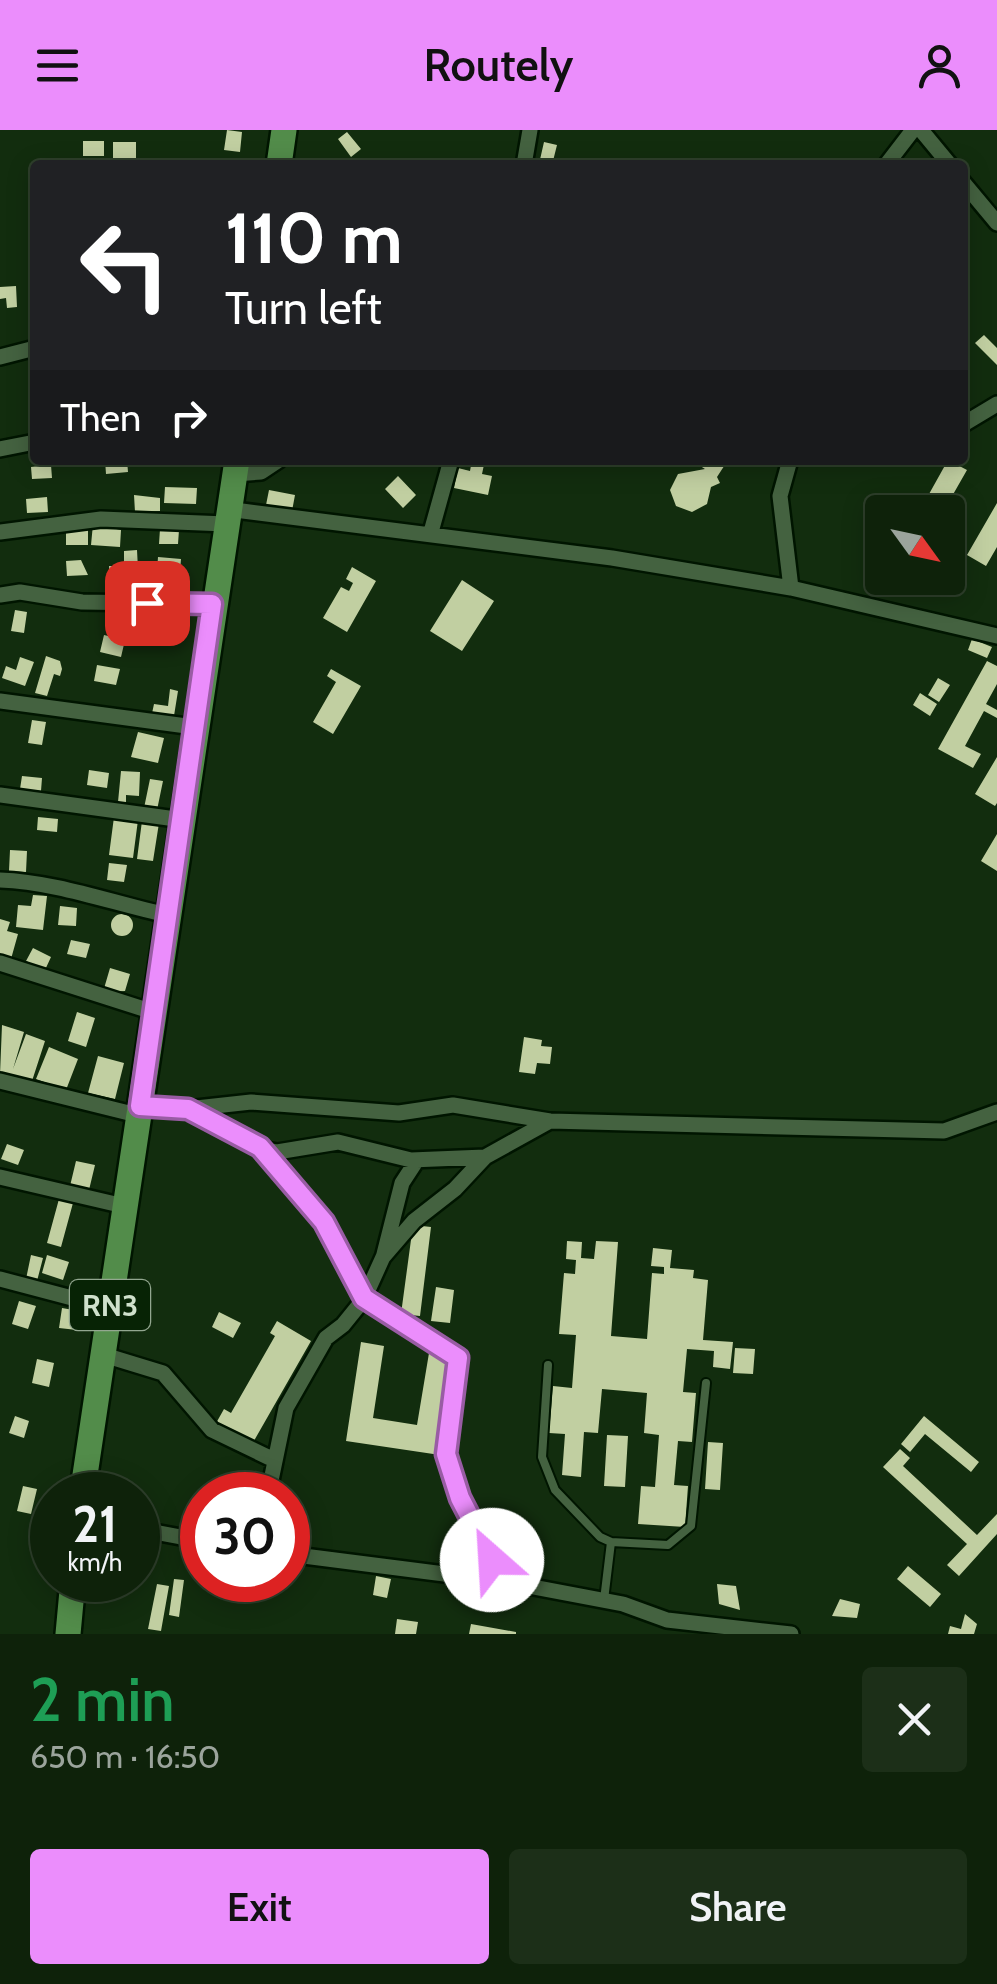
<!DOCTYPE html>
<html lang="en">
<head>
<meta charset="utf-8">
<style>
	body { margin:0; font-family:Cabin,sans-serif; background:#1c2f18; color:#f1f3f6; height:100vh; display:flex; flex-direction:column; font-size:38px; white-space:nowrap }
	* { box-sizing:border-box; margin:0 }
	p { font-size:32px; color:#9ba49c }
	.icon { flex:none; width:55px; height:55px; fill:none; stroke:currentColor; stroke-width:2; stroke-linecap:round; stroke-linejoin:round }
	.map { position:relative; height:1504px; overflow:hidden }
	.drawer { display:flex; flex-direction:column; background:#0e220a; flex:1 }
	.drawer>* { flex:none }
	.top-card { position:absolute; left:30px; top:30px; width:938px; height:305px; border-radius:10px; box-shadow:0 5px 25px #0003,0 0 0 2px #2e3f2b; background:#202124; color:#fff; overflow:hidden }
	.needle { width:65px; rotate:123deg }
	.controls { position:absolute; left:865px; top:365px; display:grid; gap:20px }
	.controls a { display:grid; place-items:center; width:100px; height:100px; border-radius:10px; background:#0e220a; box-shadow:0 5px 25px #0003,0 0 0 2px #2e3f2b; font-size:50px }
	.speed { position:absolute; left:30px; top:1342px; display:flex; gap:20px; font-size:50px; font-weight:700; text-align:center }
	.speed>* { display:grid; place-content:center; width:130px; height:130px; border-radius:50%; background:#0e220a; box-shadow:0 5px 25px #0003,0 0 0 2px #2e3f2b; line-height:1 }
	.speed small { font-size:25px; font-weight:400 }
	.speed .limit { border:15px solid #d22; background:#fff; color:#111 }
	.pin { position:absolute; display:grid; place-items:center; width:85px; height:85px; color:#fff; margin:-42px; border-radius:20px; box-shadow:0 5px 15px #0006 }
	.me { position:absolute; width:110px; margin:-55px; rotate:334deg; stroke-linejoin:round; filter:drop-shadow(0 0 8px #0008) }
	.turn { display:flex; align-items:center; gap:35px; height:210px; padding:0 30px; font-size:45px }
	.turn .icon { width:130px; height:130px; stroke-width:2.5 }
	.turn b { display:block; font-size:70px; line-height:85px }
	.then { display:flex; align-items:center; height:95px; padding:0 30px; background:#0003; gap:20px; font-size:38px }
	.round { display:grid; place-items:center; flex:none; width:105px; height:105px; border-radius:10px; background:#1c2f18 }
	.summary { display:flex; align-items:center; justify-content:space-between; height:170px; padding:0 30px }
	h1 { font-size:60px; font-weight:600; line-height:75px; color:#1e9e55 }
	.action { display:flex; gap:20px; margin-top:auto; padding:20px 30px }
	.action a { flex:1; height:115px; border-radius:10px; background:#eb8dfc; color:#111; font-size:40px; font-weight:600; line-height:115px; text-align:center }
	.action a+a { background:#1c2f18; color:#f1f3f6 }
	header { display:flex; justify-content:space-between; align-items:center; height:130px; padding:0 30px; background:#eb8dfc; color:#111; font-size:45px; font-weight:600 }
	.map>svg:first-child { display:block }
</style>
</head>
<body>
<header><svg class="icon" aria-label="menu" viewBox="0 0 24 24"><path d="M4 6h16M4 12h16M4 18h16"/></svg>Routely<svg class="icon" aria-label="person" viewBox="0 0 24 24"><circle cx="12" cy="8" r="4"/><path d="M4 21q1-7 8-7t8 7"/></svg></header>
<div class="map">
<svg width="997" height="1504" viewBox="0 0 997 1504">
	<rect width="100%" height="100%" fill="#122d0e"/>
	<path fill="#c1cfa1" d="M227 0 242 2 240 22 224 20Z
		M347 2 361 19 351 27 338 9Z
		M83 11H104V26H83Z
		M113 12H136V28H113Z
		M544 12 557 15 552 35 539 34Z
		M16 156 17 177 7 178 6 168 0 169V157Z
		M984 205 997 218V235L975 213Z
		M105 330H127L128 342 106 344Z
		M472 330H485L482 344 492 346 488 365 454 358 458 338 470 341Z
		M691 330H728L717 347 720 353 711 357 707 374 692 382 676 376 670 360 678 344 705 339Z
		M948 330 967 340 943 382H919Z
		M51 335 52 348 32 349 31 337Z
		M398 346 416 365 403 378 385 359Z
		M165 357 197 358 196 374 164 373Z
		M269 360 295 365 292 381 266 375Z
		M134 365 160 368V381L135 382Z
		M47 367 48 382 27 383 26 369Z
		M997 373V417L986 436 967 425Z
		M93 394 121 400 120 417 91 415Z
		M66 398H88V415H66Z
		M160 399 179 400 178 414H159Z
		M137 420 138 439 124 440V421Z
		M158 427 181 429 180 442 157 441Z
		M81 430 88 445 67 446 66 431Z
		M109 436H121L122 457H110Z
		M352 437 376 451 347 502 323 488 341 457 349 461 353 453 346 449Z
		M462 450 494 471 462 521 430 501Z
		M15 480 27 482 24 503 11 501Z
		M104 505 125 510 121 527 100 522Z
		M972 509 992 517 987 528 968 520Z
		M46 526 60 531 62 539 60 546 54 544 47 566 35 563Z
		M20 527 34 532 25 556 2 548 6 536 16 540Z
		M987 531 997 536V554L986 574 997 580V588L984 581 965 616 981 624 973 638 938 619Z
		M97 535 120 539 116 555 94 551Z
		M331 539 361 556 333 604 313 592 336 552 327 546Z
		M938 548 950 555 939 572 928 565Z
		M170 559 178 561 173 592 151 588 154 574 168 576Z
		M920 563 937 574 930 586 913 575Z
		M32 590 46 592 42 615 28 613Z
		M138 602 164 608 158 633 131 627Z
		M997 627V673L995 676 975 664Z
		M89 640 109 643 107 658 87 655Z
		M121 641 140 642 139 666 126 665V673L118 672Z
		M22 646 42 648 41 661 20 659Z
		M150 649 163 651 157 680 144 678Z
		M38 687 58 689 57 702 37 700Z
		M114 687 138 690 133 728 109 725Z
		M142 691 159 693 153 731 137 729Z
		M997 704V741L981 731Z
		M10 720 27 721 26 742 9 741Z
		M109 733 127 735 124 752 107 750Z
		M33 765 47 766 43 800 16 797 18 775 31 776Z
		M60 776 77 778 76 796 58 795Z
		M111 795a11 11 0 1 1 22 0a11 11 0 1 1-22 0Z
		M0 789 10 792 7 801 18 804 11 829 0 826Z
		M71 810 90 814 86 828 67 824Z
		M33 818 51 827 45 840 26 831Z
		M110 838 130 844 125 861 103 862Z
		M77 882 95 888 86 917 68 911Z
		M2 895 24 902 13 939 26 904 45 911 32 951 0 944Z
		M524 907 542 910 541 916 552 917 550 934 537 933 535 944 519 942Z
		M49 917 78 929 66 960 36 949Z
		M98 926 124 933 115 969 88 963Z
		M7 1014 24 1020 18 1035 1 1029Z
		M76 1031 95 1035 89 1060 70 1056Z
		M59 1069 73 1073 61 1117 47 1113Z
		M413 1095 431 1097 420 1186 401 1184Z
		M567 1111 582 1112 581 1128 594 1129 596 1111 618 1112 611 1206 647 1209 652 1143 664 1144V1137L651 1136 653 1118 672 1120 670 1138 694 1140 693 1148 708 1150 703 1210 733 1212 730 1239 713 1237 714 1221 687 1219 683 1262 696 1263 692 1312 678 1311 674 1355 688 1356 685 1397 638 1394 641 1356 655 1357 659 1305 644 1303 647 1263 602 1259 598 1303 584 1302 581 1347 562 1345 565 1304 549 1303 553 1256 572 1258 576 1205 559 1204 564 1143 575 1144 576 1130 566 1129Z
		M31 1125 43 1128 37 1151 26 1149Z
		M47 1125 69 1132 63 1150 42 1143Z
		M436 1157 454 1160 450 1193 431 1191Z
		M19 1171 36 1176 28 1199 12 1194Z
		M62 1178 79 1181 77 1200 59 1198Z
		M219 1182 241 1193 233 1208 212 1197Z
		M277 1191 311 1211 251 1316 215 1295 224 1279 231 1283 275 1206 270 1203Z
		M361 1212 384 1216 373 1288 417 1295 429 1223 451 1227 440 1325 346 1311Z
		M735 1218 755 1219 753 1244 733 1243Z
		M37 1229 54 1233 49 1257 32 1253Z
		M15 1286 29 1291 24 1308 9 1303Z
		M924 1286 979 1332 971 1342 925 1304 910 1322 901 1314Z
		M607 1305 628 1306 625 1357 604 1356Z
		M708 1312 723 1313 720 1360 705 1359Z
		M900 1319 910 1328 903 1336 977 1405 997 1384V1404L959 1446 947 1435 967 1414 883 1337Z
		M23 1356 37 1359 31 1384 17 1381Z
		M511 1421 536 1426 538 1443 531 1442 532 1436 509 1431Z
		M908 1436 941 1464 930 1477 897 1449Z
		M376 1446 391 1449 387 1468 373 1465Z
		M174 1449 184 1450 179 1487 169 1485Z
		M245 1450H259L258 1471 243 1470Z
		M157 1454 169 1456 161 1501 148 1499Z
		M717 1454 736 1456 740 1480 719 1474Z
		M840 1469 860 1474 857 1488 832 1486Z
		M965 1484 977 1494 974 1504H948L950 1496 961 1499Z
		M397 1489 418 1492 416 1504H395Z
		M471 1494 516 1502V1504H469Z"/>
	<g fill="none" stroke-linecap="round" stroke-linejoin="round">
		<g stroke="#001500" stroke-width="12">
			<path id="service" d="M548 1235 542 1327 555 1360 600 1407 611 1412 668 1415 691 1396 706 1253
				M604 1470 611 1412"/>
		</g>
		<g stroke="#001500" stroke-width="20">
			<path id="minor" d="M921 0 950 35
				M524 35 530 0
				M886 35 913 0
				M962 51 997 93
				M0 227 35 218
				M962 295 997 274
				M0 319 35 312
				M790 330 780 366 791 458
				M235 344 261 342 279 330
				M227 379 612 428 791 458 997 506
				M0 402 101 389 226 394
				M431 402 451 330
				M0 465 20 462 82 472 212 474
				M0 571 194 597
				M0 665 183 690
				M0 750C56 752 112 773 167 785
				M0 833 153 882
				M0 951 137 985
				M139 976 187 979 260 1017 324 1092 364 1169 458 1228 447 1324 460 1367 507 1452
				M187 979 251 972 399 983 453 975 550 991 944 1001 997 982
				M262 1019 277 1022 338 1012 411 1030 485 1027
				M0 1047 124 1076
				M384 1124 402 1053 417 1030
				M0 1149 110 1178
				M104 1225 163 1243 212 1300 274 1330
				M268 1365 286 1278 326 1208 343 1195 364 1169 383 1127 414 1091 455 1059 485 1027 550 991
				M138 1399 202 1411
				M288 1424 507 1452 623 1474 667 1490 791 1504"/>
		</g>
		<g stroke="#001500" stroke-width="30">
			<path id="trunk" d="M279 35 284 0
				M82 1365 237 330
				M68 1504 73 1450"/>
		</g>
		<use href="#service" stroke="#446240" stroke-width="8"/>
		<use href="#minor" stroke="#446240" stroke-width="15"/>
		<use href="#trunk" stroke="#528c4a" stroke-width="25"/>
	</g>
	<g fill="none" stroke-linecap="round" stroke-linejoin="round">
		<g stroke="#995ca4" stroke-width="25">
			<path id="route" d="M147 473 212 474 140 976 188 979 260 1017 324 1092 364 1168 458 1228 446 1324 460 1368 492 1430"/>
		</g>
		<use href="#route" stroke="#eb8dfc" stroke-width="18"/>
	</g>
	<g text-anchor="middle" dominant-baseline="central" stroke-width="10" stroke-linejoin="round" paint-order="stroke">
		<rect fill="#072305" stroke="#93a790" stroke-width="2.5" x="70" y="1150" width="80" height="50" rx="8"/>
		<g font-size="30" font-weight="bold" fill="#cfe0cc">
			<text x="110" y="1175">RN3</text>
		</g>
	</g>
</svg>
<div class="controls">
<a><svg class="needle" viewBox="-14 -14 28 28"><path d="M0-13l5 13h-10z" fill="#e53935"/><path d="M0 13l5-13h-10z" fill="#9ba49c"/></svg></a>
</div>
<div class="speed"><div>21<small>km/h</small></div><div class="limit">30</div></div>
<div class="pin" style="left:147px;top:473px;background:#d93025"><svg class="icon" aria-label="arrive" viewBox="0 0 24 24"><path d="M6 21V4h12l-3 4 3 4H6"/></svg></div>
<svg class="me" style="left:492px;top:1430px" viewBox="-20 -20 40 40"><circle r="19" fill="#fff"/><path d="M0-13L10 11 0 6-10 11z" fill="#eb8dfc"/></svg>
<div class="top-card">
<div class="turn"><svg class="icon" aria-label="left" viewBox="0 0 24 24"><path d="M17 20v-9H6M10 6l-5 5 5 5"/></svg><div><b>110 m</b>Turn left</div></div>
<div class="then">Then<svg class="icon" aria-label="right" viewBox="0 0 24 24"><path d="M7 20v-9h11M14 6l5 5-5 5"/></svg></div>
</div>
</div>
<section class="drawer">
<div class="summary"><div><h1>2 min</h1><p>650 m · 16:50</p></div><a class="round"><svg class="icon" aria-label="close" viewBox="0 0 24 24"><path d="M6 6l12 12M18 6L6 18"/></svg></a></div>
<div class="action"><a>Exit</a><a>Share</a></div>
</section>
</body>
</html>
